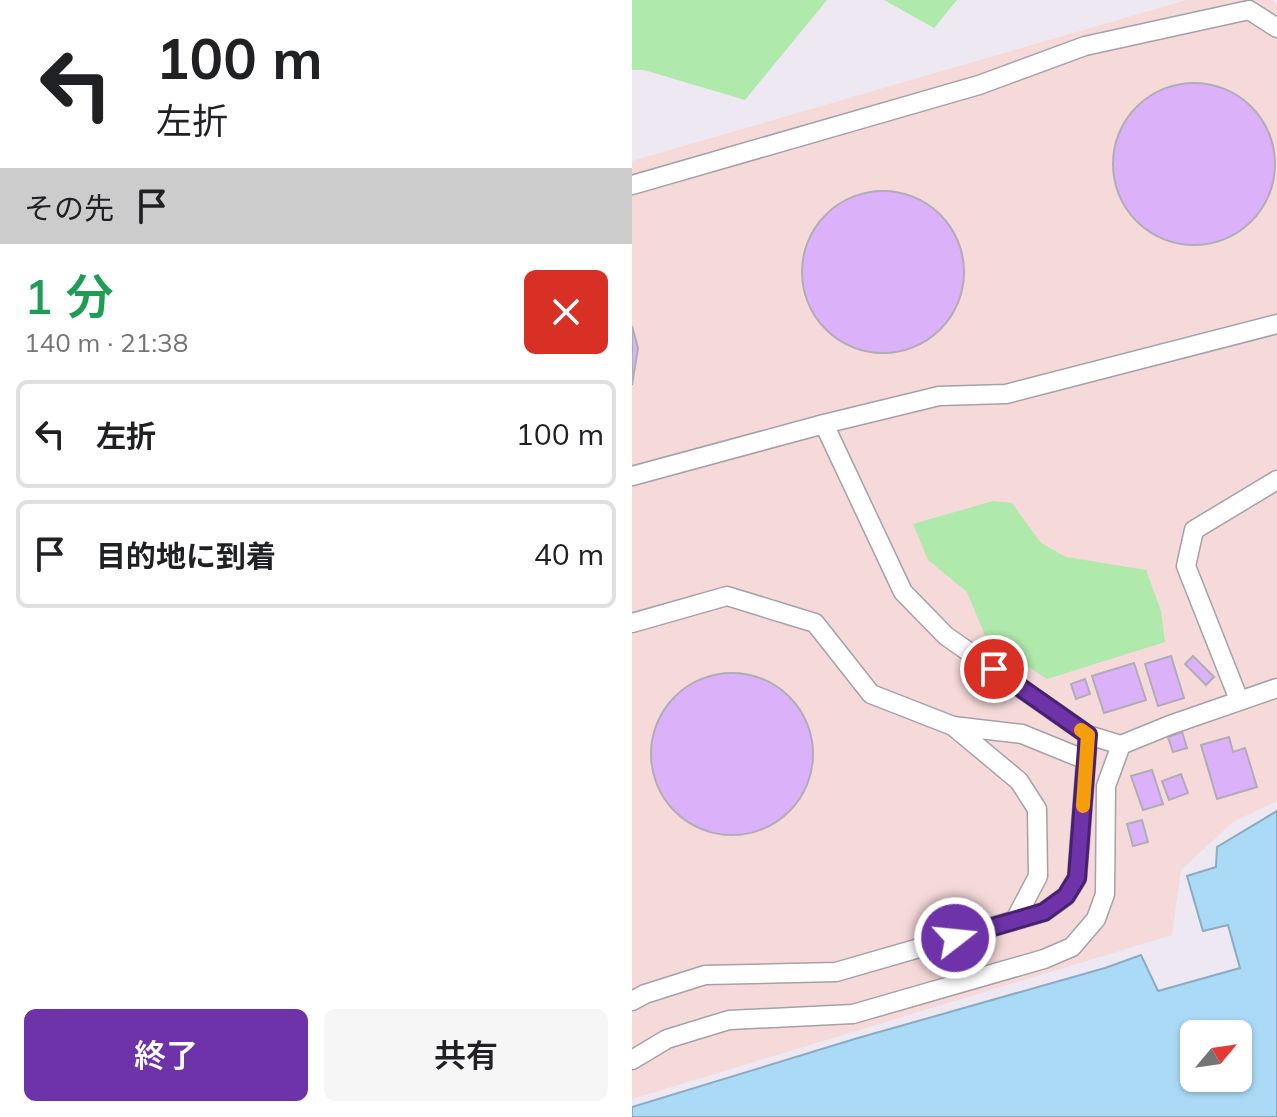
<!DOCTYPE html>
<html lang="ja">
<head>
<meta charset="utf-8">
<style>
	body { margin:0; font-family:Mulish,"Noto Sans JP",sans-serif; background:#f6f6f6; color:#202124; height:100vh; display:flex; flex-direction:column; font-size:30px; white-space:nowrap }
	* { box-sizing:border-box; margin:0 }
	p { font-size:26px; color:#757577 }
	.icon { flex:none; width:44px; height:44px; fill:none; stroke:currentColor; stroke-width:2; stroke-linecap:round; stroke-linejoin:round }
	.map { position:relative; flex:1; overflow:hidden }
	.sheet { display:flex; flex-direction:column; background:#fff; width:632px }
	.sheet>* { flex:none }
	.guide { background:#fff; color:#202124; overflow:hidden }
	.needle { width:52px; rotate:61deg }
	.tools { position:absolute; left:548px; top:1020px; display:grid; gap:16px }
	.tools a { display:grid; place-items:center; width:72px; height:72px; border-radius:12px; background:#fff; box-shadow:0 2px 6px #0004; font-size:40px }
	.pin { position:absolute; display:grid; place-items:center; width:68px; height:68px; color:#fff; margin:-34px; border:4px solid #fff; border-radius:50%; box-shadow:0 2px 8px #0007 }
	.me { position:absolute; width:88px; margin:-44px; rotate:74deg; stroke-linejoin:round; filter:drop-shadow(0 0 6px #0008) }
	.turn { display:flex; align-items:center; gap:28px; height:168px; padding:0 24px; font-size:36px }
	.turn .icon { width:104px; height:104px; stroke-width:2.5 }
	.turn b { display:block; font-size:56px; line-height:68px }
	.then { display:flex; align-items:center; height:76px; padding:0 24px; background:#0003; gap:16px; font-size:30px }
	.round { display:grid; place-items:center; flex:none; width:84px; height:84px; border-radius:12px; background:#f6f6f6 }
	.overview { display:flex; align-items:center; justify-content:space-between; height:136px; padding:0 24px }
	h1 { font-size:48px; font-weight:600; line-height:60px; color:#1e9e55 }
	.cta { display:flex; gap:16px; margin-top:auto; padding:16px 24px }
	.cta a { flex:1; height:92px; border-radius:12px; background:#6e33a9; color:#fff; font-size:32px; font-weight:600; line-height:92px; text-align:center }
	.cta a+a { background:#f6f6f6; color:#202124 }
	ul { padding:0; list-style:none }
	li { display:flex; align-items:center; gap:24px; height:108px; margin:0 16px 12px; padding:0 8px; border:4px solid #e0e0e0; border-radius:12px }
	li div { flex:1 }
	li b { display:block; font-size:30px }
	li em { font-style:normal }
	main { display:flex; flex:1; min-height:0 }
	.map>svg:first-child { display:block }
</style>
</head>
<body>
<main>
<section class="sheet">
<div class="guide">
<div class="turn"><svg class="icon" aria-label="left" viewBox="0 0 24 24"><path d="M17 20v-9H6M10 6l-5 5 5 5"/></svg><div><b>100 m</b>左折</div></div>
<div class="then">その先<svg class="icon" aria-label="arrive" viewBox="0 0 24 24"><path d="M6 21V4h12l-3 4 3 4H6"/></svg></div>
</div>
<div class="overview"><div><h1>1 分</h1><p>140 m · 21:38</p></div><a class="round" style="background:#d93025;color:#fff"><svg class="icon" aria-label="close" viewBox="0 0 24 24"><path d="M6 6l12 12M18 6L6 18"/></svg></a></div>
<ul>
<li><svg class="icon" aria-label="left" viewBox="0 0 24 24"><path d="M17 20v-9H6M10 6l-5 5 5 5"/></svg><div><b>左折</b></div><em>100 m</em></li>
<li><svg class="icon" aria-label="arrive" viewBox="0 0 24 24"><path d="M6 21V4h12l-3 4 3 4H6"/></svg><div><b>目的地に到着</b></div><em>40 m</em></li>
</ul>
<div class="cta"><a>終了</a><a>共有</a></div>
</section>
<div class="map">
<svg width="645" height="1117" viewBox="0 0 645 1117">
	<rect width="100%" height="100%" fill="#eee8f3"/>
	<path fill="#f5dad9" d="M555 0H640L645 4V801L601 822 549 870 540 935 0 1099V161Z"/>
	<path fill="#afe9ab" d="M0 0H195L113 100 12 70H0Z
		M252 0H325L302 28Z
		M361 501 380 503 409 543 434 557 514 570 529 611 533 642 415 679 355 640 335 592 296 560 281 524Z"/>
	<path fill="#abdaf7" stroke="#8aabc0" stroke-width="2" fill-rule="evenodd" d="M645 811V1117H0V1107L226 1038 473 968 509 955 526 991 608 968 596 925 571 931 555 876 584 867 585 847ZM562 1034H606V1078H562Z"/>
	<path fill="#dbb2f9" stroke="#b2acb6" stroke-width="2" d="M481 164a81 81 0 1 1 162 0a81 81 0 1 1-162 0Z
		M170 272a81 81 0 1 1 162 0a81 81 0 1 1-162 0Z
		M0 326 6 348 0 385Z
		M539 656 552 698 526 706 513 664Z
		M561 656 582 677 574 685 553 664Z
		M502 663 514 700 472 713 460 676Z
		M19 754a81 81 0 1 1 162 0a81 81 0 1 1-162 0Z
		M453 679 458 694 444 699 439 684Z
		M550 732 555 748 541 752 536 737Z
		M597 737 601 752 613 748 625 787 585 799 569 745Z
		M520 770 531 804 511 810 499 776Z
		M549 774 556 793 537 800 530 781Z
		M510 820 516 842 501 846 495 824Z"/>
	<g fill="none" stroke-linecap="round" stroke-linejoin="round">
		<g stroke="#a5a0aa" stroke-width="21">
			<path id="minor" d="M0 185 347 85 453 46 617 10 645 28
				M192 424 271 592 314 636 456 735 489 745 538 725 645 688
				M0 476 192 424 307 396 374 394 645 324
				M0 623 95 596 183 623 239 694 321 726 390 734 454 760
				M607 700 554 566 562 530 645 480
				M321 726 387 781 405 809 406 876 383 920
				M0 1001 13 994 73 975 204 972 412 912 434 896 445 878 456 735
				M0 1060 35 1039 97 1020 221 1014 412 959 440 947 464 919 473 894 474 786 489 745"/>
		</g>
		<use href="#minor" stroke="#fff" stroke-width="18"/>
	</g>
	<g fill="none" stroke-linecap="round" stroke-linejoin="round">
		<g stroke="#48216e" stroke-width="20">
			<path id="route" d="M323 938 412 912 434 896 445 878 456 735 362 669"/>
		</g>
		<use href="#route" stroke="#6e33a9" stroke-width="14"/>
		<path stroke="#f59e0b" stroke-width="14" d="M449 730 456 735 451 806"/>
	</g>
</svg>
<div class="tools">
<a><svg class="needle" viewBox="-14 -14 28 28"><path d="M0-13l5 13h-10z" fill="#e53935"/><path d="M0 13l5-13h-10z" fill="#757577"/></svg></a>
</div>
<div class="pin" style="left:362px;top:669px;background:#d93025"><svg class="icon" aria-label="arrive" viewBox="0 0 24 24"><path d="M6 21V4h12l-3 4 3 4H6"/></svg></div>
<svg class="me" style="left:323px;top:938px" viewBox="-20 -20 40 40"><circle r="17" fill="#6e33a9" stroke="#fff" stroke-width="3"/><path d="M0-11L8 9 0 5-8 9z" fill="#fff"/></svg>
</div>
</main>
</body>
</html>
